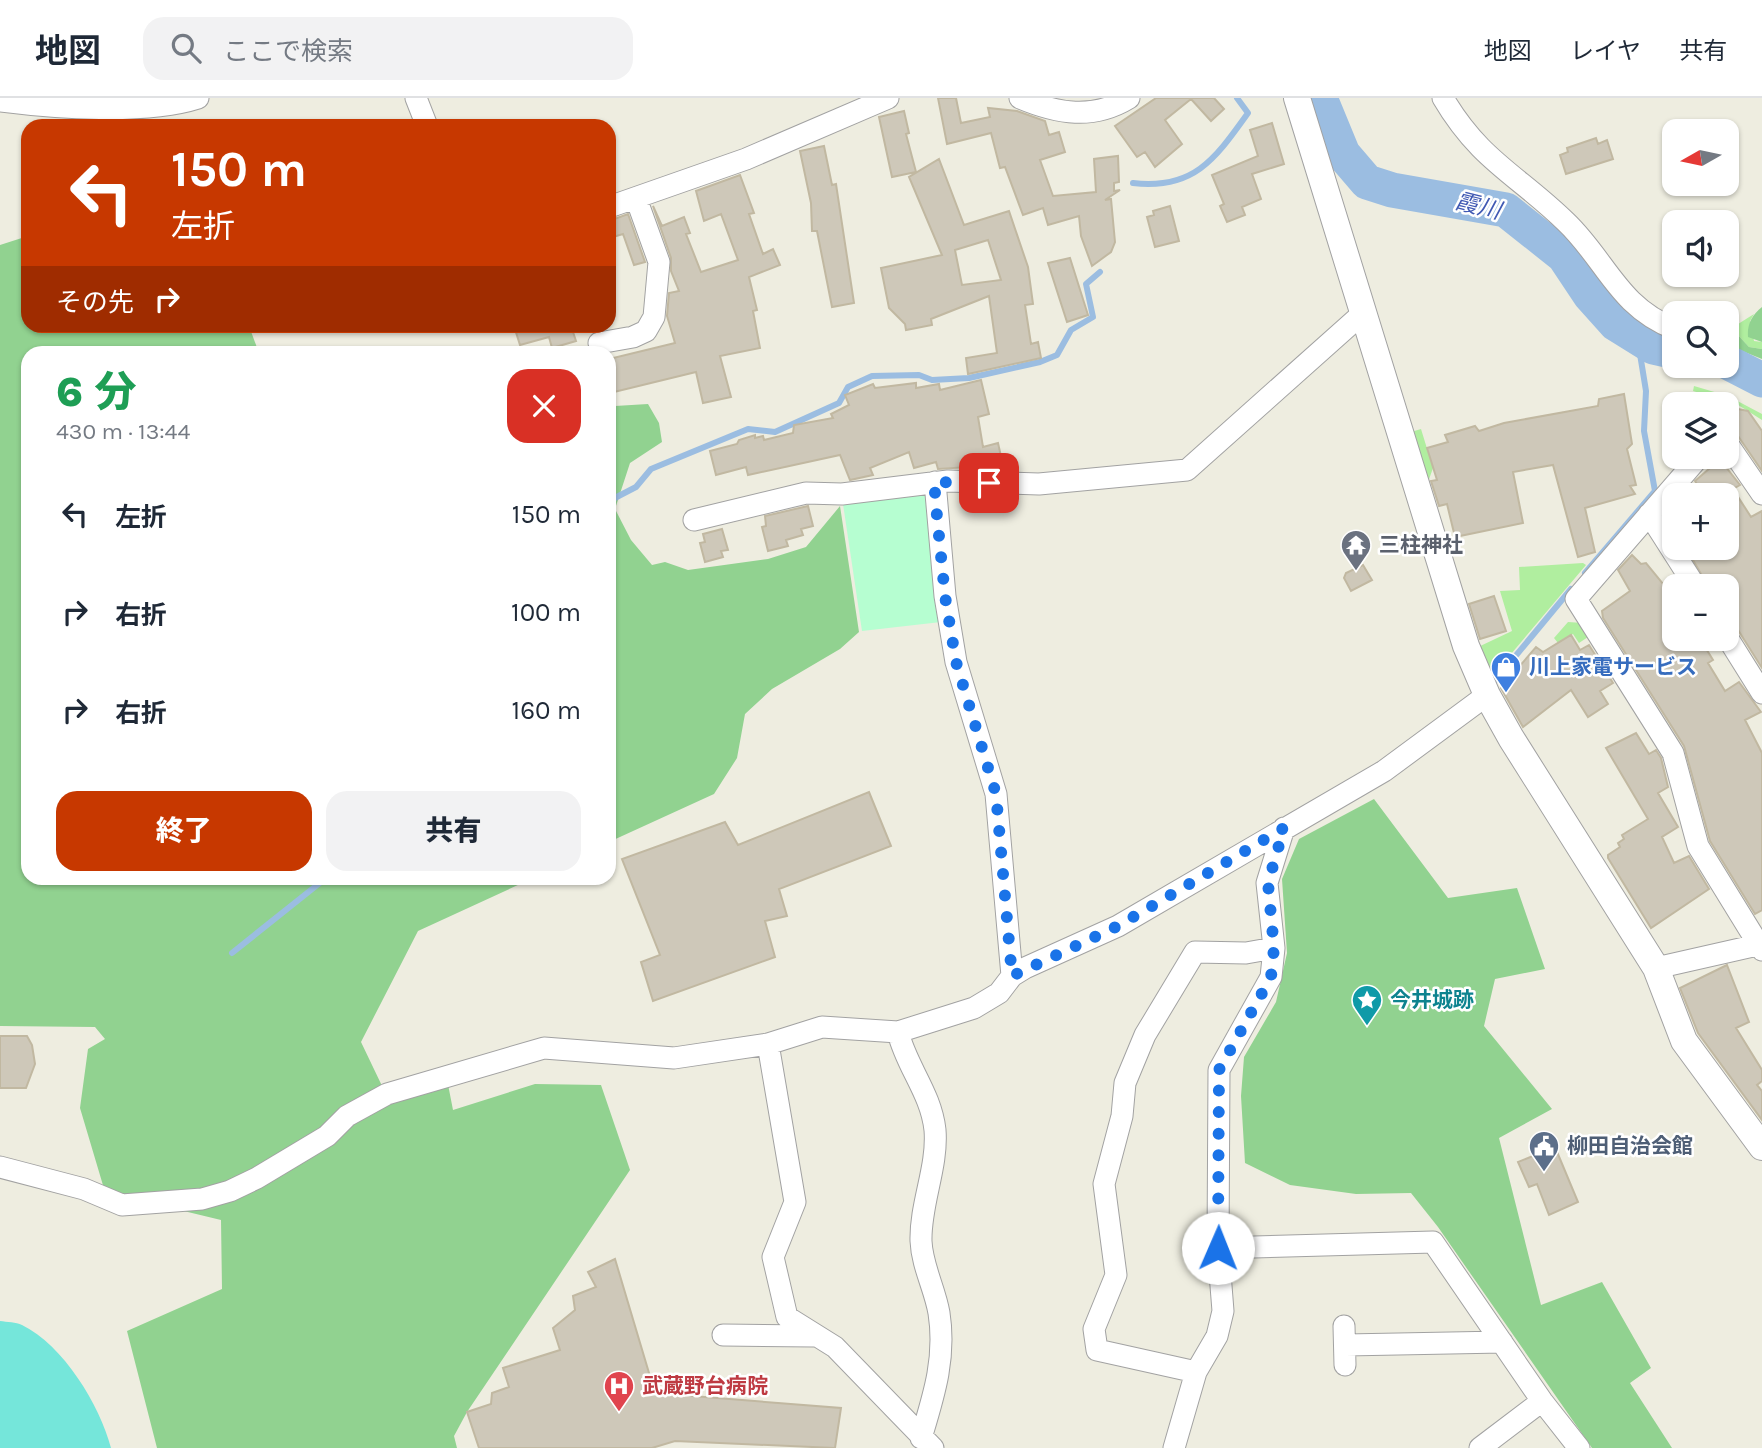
<!DOCTYPE html>
<html lang="ja">
<head>
<meta charset="utf-8">
<style>
	body { margin:0; font-family:Karla,"Noto Sans JP",sans-serif; background:#f2f2f3; color:#1f2937; height:100vh; display:flex; flex-direction:column; font-size:26px; white-space:nowrap }
	* { box-sizing:border-box; margin:0 }
	p { font-size:23px; color:#747a83 }
	.icon { flex:none; width:38px; height:38px; fill:none; stroke:currentColor; stroke-width:2; stroke-linecap:round; stroke-linejoin:round }
	.map { position:relative; flex:1; overflow:hidden }
	.panel { position:absolute; left:21px; top:248px; width:595px; height:539px; display:flex; flex-direction:column; background:#fff; border-radius:21px; box-shadow:0 2px 5px #0004 }
	.panel>* { flex:none }
	.banner { position:absolute; left:21px; top:21px; width:595px; height:214px; border-radius:21px; box-shadow:0 2px 5px #0004; background:#c73800; color:#fff; overflow:hidden }
	.needle { width:46px; rotate:261deg }
	.tools { position:absolute; left:1662px; top:21px; display:grid; gap:14px }
	.tools a { display:grid; place-items:center; width:77px; height:77px; border-radius:14px; background:#fff; box-shadow:0 2px 5px #0004; font-size:35px }
	.pin { position:absolute; display:grid; place-items:center; width:60px; height:60px; color:#fff; margin:-30px; border-radius:14px; box-shadow:0 4px 10px #0006 }
	.me { position:absolute; width:77px; margin:-38px; rotate:1deg; stroke-linejoin:round; filter:drop-shadow(0 0 5px #0008) }
	.turn { display:flex; align-items:center; gap:24px; height:147px; padding:0 35px; font-size:32px }
	.turn .icon { width:91px; height:91px; stroke-width:2.5 }
	.turn b { display:block; font-size:49px; line-height:60px }
	.then { display:flex; align-items:center; height:66px; padding:0 35px; background:#0003; gap:14px; font-size:26px }
	.round { display:grid; place-items:center; flex:none; width:74px; height:74px; border-radius:21px; background:#f2f2f3 }
	.head { display:flex; align-items:center; justify-content:space-between; height:119px; padding:0 35px }
	h1 { font-size:42px; font-weight:800; line-height:52px; color:#1e9e55 }
	.action { display:flex; gap:14px; margin-top:auto; padding:14px 35px }
	.action a { flex:1; height:80px; border-radius:21px; background:#c73800; color:#fff; font-size:28px; font-weight:800; line-height:80px; text-align:center }
	.action a+a { background:#f2f2f3; color:#1f2937 }
	ul { padding:0; list-style:none }
	li { display:flex; align-items:center; gap:21px; height:98px; padding:0 35px }
	li div { flex:1 }
	li b { display:block; font-size:26px }
	li em { font-style:normal }
	header { display:flex; align-items:center; gap:42px; box-sizing:border-box; height:98px; padding:0 35px; background:#fff; border-bottom:2px solid #e0e1e3 }
	header strong { font-size:33px }
	nav { display:flex; gap:38px; margin-inline-start:auto; font-size:24px }
	.search { width:490px; height:63px; background:#f2f2f3; display:flex; align-items:center; gap:18px; box-sizing:border-box; padding:0 24px; border-radius:21px; color:#747a83; font-size:26px }
	.map>svg:first-child { display:block }
</style>
</head>
<body>
<header>
<strong>地図</strong>
<div class="search"><svg class="icon" aria-label="search" viewBox="0 0 24 24"><circle cx="10" cy="10" r="6"/><path d="M15 15l6 6"/></svg>ここで検索</div>
<nav><a>地図</a><a>レイヤ</a><a>共有</a></nav>
</header>
<div class="map">
<svg width="1762" height="1350" viewBox="0 0 1762 1350">
	<rect width="100%" height="100%" fill="#eeede0"/>
	<path fill="#b0ee9f" d="M1754 216 1750 223 1754 243 1762 244V251L1749 249 1737 236 1727 237V233Z
		M1694 288 1728 298 1762 316V322L1735 305 1727 314 1733 305 1693 293Z
		M1663 326H1665L1669 340H1675V359H1690L1682 368 1667 363Z
		M1421 331 1433 370 1427 387 1411 334Z
		M1583 465 1586 467 1489 582 1476 550 1512 533 1500 493 1520 492 1519 469Z
		M1568 524 1583 525 1591 537 1579 545 1573 536 1558 545 1554 540Z"/>
	<path fill="#91d290" d="M28 138V228H249L259 255 28 256V780L531 781 418 833 361 944 383 990 445 971 453 1012 535 986 601 987 630 1072 467 1314 454 1338 457 1350H157L127 1233 222 1191 221 1122 105 1094 80 1010 88 951 105 941 95 929 0 928V147Z
		M1762 209V244L1748 239C1747 226 1752 217 1762 209Z
		M1737 236 1749 249 1762 251V261L1727 247V237Z
		M648 306 659 325 662 344 630 365 615 411 631 442 652 467 665 464 688 472 768 461 806 449 840 408 859 534 840 551 772 591 745 616 737 660 714 696 609 744V313L615 308Z
		M1374 701 1448 800 1517 790 1545 871 1495 881 1484 928 1552 1011 1499 1040 1541 1207 1602 1184 1651 1270 1630 1285 1672 1350H1592L1438 1129 1411 1095 1356 1096 1290 1087 1245 1065 1241 998 1244 959 1276 904 1287 855 1282 781 1299 741Z"/>
	<path fill="#b6fed1" d="M922 392 928 399 941 524 862 533 843 406Z"/>
	<path fill="#75e6da" d="M0 1223C7 1224 16 1224 22 1227 63 1247 100 1307 111 1350H0Z"/>
	<g fill="none" stroke-linecap="round" stroke-linejoin="round">
		<path stroke="#9bbde1" stroke-width="6" d="M1133 85C1194 92 1215 61 1248 15L1237 0
			M609 403 636 389 651 371 748 331 775 334 839 305 848 289 872 278 919 277 932 282 969 280 1040 264 1057 257 1071 232 1093 219 1086 186 1100 174
			M1585 475 1655 393 1644 333 1646 293 1640 256 1641 241
			M1494 584 1571 491
			M232 855 326 780"/>
		<path stroke="#9bbde1" stroke-width="35" d="M1320 0 1343 56 1367 84 1392 92 1506 112 1564 158 1590 197 1616 226 1653 249 1675 254
			M1727 264 1762 282"/>
	</g>
	<path fill="#cec8b9" stroke="#c1b8a1" stroke-width="2" fill-rule="evenodd" d="M938 0H956L961 25 990 19 988 10 1017 13 1045 23 1049 37 1059 34 1065 54 1040 62 1053 98 1096 94 1094 61 1118 58 1119 84 1114 85V93L1120 92 1105 102 1111 101 1115 144 1111 154 1092 168 1081 138 1079 118 1048 127 1043 110 1023 117 1005 69 1000 70 991 35 947 46Z
		M1156 0H1214L1224 11 1211 23 1191 1 1165 22 1182 46 1155 69 1145 54 1137 59 1115 28Z
		M904 13 909 35 906 36 916 74 892 79 879 19Z
		M1272 25 1284 66 1252 76 1261 101 1242 109 1245 117 1227 124 1220 108 1224 106 1212 77 1258 58 1250 32Z
		M1596 40 1598 46 1607 42 1613 61 1566 76 1560 57 1568 54 1567 50Z
		M824 48 832 87 836 86 854 205 832 209 817 133H812L811 105 800 53Z
		M939 61 964 127 1009 113 1028 169 1033 206 1025 207 1031 246 1038 244 1041 260 968 276 966 260 997 255 989 198 931 221 932 227 906 232 905 226 889 210 881 170 942 157 909 79ZM988 142 1001 182 962 187 955 152Z
		M740 77 754 115 749 116 763 156 773 151 780 167 749 179 757 212 753 213 760 250 720 258 731 299 703 305 696 274 610 295 609 261 675 245 667 218 669 195 679 193 671 173V160L653 108 662 128 684 119 690 135 686 136 701 174 738 162 721 116 704 123 696 93Z
		M1170 108 1179 143 1155 149 1147 119 1154 117 1153 113Z
		M628 116 645 164 634 167 623 136 613 139 609 123Z
		M1070 160 1088 217 1067 224 1048 165Z
		M514 228H571L576 243 552 250 549 239 520 247Z
		M981 282 989 316 978 319 983 349 998 345 1004 372 984 371V368L938 371 936 364 914 370 909 354 870 370 873 377 850 382 840 357 748 377 746 369 716 377 710 353 737 346 739 342 755 337V340L763 338 764 342 793 335 794 327 833 320 831 316 849 307 845 297 873 286 875 290 916 285V290L939 286 940 292Z
		M1624 296 1632 346 1627 351 1636 387 1630 388 1635 396 1585 410 1595 454 1578 459 1553 367 1513 374 1523 425 1455 439 1447 406 1439 408 1431 383 1437 382 1427 350 1448 344 1445 337 1475 328 1479 333 1504 325 1598 308 1599 301Z
		M1738 311 1748 313 1762 333V373L1738 338 1727 332Z
		M1718 359 1740 387 1733 391 1751 419 1762 413V570L1738 532 1727 522V488H1708L1686 450H1727V397H1704L1695 383 1717 364 1715 361Z
		M808 408 813 428 801 431 803 437 786 442 788 448 768 453 762 429 766 428 765 418Z
		M722 431 728 452 721 453 723 459 705 464 700 445 705 444 703 436Z
		M1632 457 1641 466 1646 465 1663 486 1673 479 1680 488H1675V541H1700L1713 562 1708 565 1725 593 1739 584 1761 614 1745 622 1762 655V812L1755 816 1710 743 1684 648 1603 520 1602 513 1630 493 1618 472Z
		M1363 467 1372 482 1351 493 1344 480 1346 475Z
		M1494 498 1506 533 1480 541 1469 506Z
		M1571 537 1580 552 1589 547 1613 585 1600 593 1608 606 1588 619 1571 592 1523 629 1501 590 1536 549 1543 554Z
		M1636 635 1649 656 1656 652 1661 660 1668 689 1658 695 1678 729 1662 739 1674 765 1689 758 1709 791 1651 830 1608 760V757L1620 749 1618 745 1624 741 1622 737 1648 721 1606 650Z
		M869 694 891 748 779 791 787 818 765 823 775 859 653 903 641 864 660 857 622 761 725 724 738 747Z
		M1727 867 1749 924 1736 930 1762 972V983L1757 987 1762 993V1022L1698 935 1680 890Z
		M0 938H27L32 947 35 966 26 990H0Z
		M1555 1049 1578 1104 1549 1117 1537 1086 1529 1089 1518 1064Z
		M615 1161 655 1295 841 1310 835 1350 675 1343 652 1350H479L467 1314 491 1306 492 1295 509 1289 503 1270 560 1252 553 1230 575 1212 573 1198 596 1189 588 1174Z"/>
	<g fill="none" stroke-linecap="round" stroke-linejoin="round">
		<g stroke="#a2a2a2" stroke-width="23">
			<path id="minor" d="M416 0 427 28
				M1020 0C1058 16 1093 22 1129 0
				M1443 0C1480 63 1518 77 1566 124 1606 162 1618 209 1675 231
				M0 3C55 10 145 17 198 0
				M609 109 746 61 888 0
				M599 245 633 239 646 233 654 219 659 164 636 100
				M1727 345 1762 396
				M1699 359 1576 501 1673 655 1698 748 1762 852
				M935 384 945 498 956 564 996 696 1012 878
				M1649 416 1695 488
				M694 422 806 395 842 396 948 383 1039 386 1187 372 1363 215
				M1727 539 1762 595
				M1656 870 1762 846
				M898 934C906 968 931 995 935 1032 938 1069 920 1106 921 1143 922 1168 935 1191 939 1215 946 1260 934 1297 921 1340
				M768 946 795 1104 773 1159 787 1219 835 1249 933 1350
				M0 1069 84 1091 122 1107 202 1101 230 1093 257 1080 327 1038 347 1018 387 996 544 950 674 960 768 946 822 929 898 934 974 910 999 895 1012 878 1025 870 1118 828 1384 673 1487 597
				M1218 1150 1433 1144 1542 1303 1579 1350
				M1344 1228 1345 1267
				M723 1237 814 1238
				M1346 1247 1502 1244
				M1196 1274 1097 1252 1094 1231 1116 1177 1104 1086 1122 1018 1125 985 1145 937 1195 854 1246 855 1274 850
				M1174 1350 1196 1274 1217 1238 1223 1213 1218 1150 1219 972 1271 879 1274 850 1267 785 1284 730
				M1480 1350 1542 1303"/>
		</g>
		<g stroke="#a2a2a2" stroke-width="28">
			<path id="tertiary" d="M1297 0 1466 548 1487 597 1511 640 1656 870 1684 943 1762 1049"/>
		</g>
		<use href="#minor" stroke="#fff" stroke-width="21"/>
		<use href="#tertiary" stroke="#fff" stroke-width="26"/>
	</g>
	<g fill="none" stroke-linecap="round" stroke-linejoin="round">
		<path stroke="#1a73e8" stroke-width="12" stroke-dasharray="0 21.6" d="M989 385 935 384V398L945 498 956 564 996 696 1012 878 1118 828 1284 730 1268 785 1274 850 1271 879 1219 972 1218 1150"/>
	</g>
	<defs>
		<g id="temple-pin" transform="scale(1.575)"><path d="M0 17L-7.5 6A9.5 9.5 0 1 1 7.5 6Z" fill="#6b7280" stroke="#fff"/><path d="M0-6L5-2H3V0L6.5 2.5H4V6H1.5V3h-3V6H-4V2.5H-6.5L-3 0V-2H-5Z" fill="#fff"/></g>
		<g id="shop-pin" transform="scale(1.575)"><path d="M0 17L-7.5 6A9.5 9.5 0 1 1 7.5 6Z" fill="#3f7fe0" stroke="#fff"/><path d="M-5-2.5h2.3a2.7 3.5 0 0 1 5.4 0H5L5.5 6h-11ZM-1.5-2.5h3a1.5 2.3 0 0 0-3 0Z" fill="#fff"/></g>
		<g id="sight-pin" transform="scale(1.575)"><path d="M0 17L-7.5 6A9.5 9.5 0 1 1 7.5 6Z" fill="#0f9aa8" stroke="#fff"/><path d="M0-6L1.8-2.2L6-1.7L2.9 1.2L3.7 5.4L0 3.3L-3.7 5.4L-2.9 1.2L-6-1.7L-1.8-2.2Z" fill="#fff"/></g>
		<g id="civic-pin" transform="scale(1.575)"><path d="M0 17L-7.5 6A9.5 9.5 0 1 1 7.5 6Z" fill="#5c6f8a" stroke="#fff"/><path d="M-.6-6.5H3V-4.5H.6V-3L4-1V1h2V6H-6V1h2V-1L-.6-3ZM-1.2 2.5V6h2.4V2.5Z" fill="#fff"/></g>
		<g id="hospital-pin" transform="scale(1.575)"><path d="M0 17L-7.5 6A9.5 9.5 0 1 1 7.5 6Z" fill="#e0444e" stroke="#fff"/><path d="M-5-5h3v3.5h4V-5h3V5h-3V1.5h-4V5h-3Z" fill="#fff"/></g>
	</defs>
	<g fill-rule="evenodd">
		<use href="#temple-pin" x="1356" y="447"/>
		<use href="#shop-pin" x="1506" y="569"/>
		<use href="#sight-pin" x="1367" y="902"/>
		<use href="#civic-pin" x="1544" y="1048"/>
		<use href="#hospital-pin" x="619" y="1288"/>
	</g>
	<g text-anchor="middle" dominant-baseline="central" stroke-width="5" stroke-linejoin="round" paint-order="stroke">
		<g font-size="21" font-weight="bold" fill="#5b616d" stroke="#fff" text-anchor="start">
			<text x="1379" y="447">三柱神社</text>
		</g>
		<g font-size="21" font-weight="bold" fill="#366cbe" stroke="#fff" text-anchor="start">
			<text x="1529" y="569">川上家電サービス</text>
		</g>
		<g font-size="21" font-weight="bold" fill="#0d838f" stroke="#fff" text-anchor="start">
			<text x="1390" y="902">今井城跡</text>
		</g>
		<g font-size="21" font-weight="bold" fill="#4e5e75" stroke="#fff" text-anchor="start">
			<text x="1567" y="1048">柳田自治会館</text>
		</g>
		<g font-size="21" font-weight="bold" fill="#be3a42" stroke="#fff" text-anchor="start">
			<text x="642" y="1288">武蔵野台病院</text>
		</g>
		<g font-size="23" font-style="italic" fill="#4059b3" stroke="#fff">
			<text transform="translate(1478 108) rotate(14)">霞川</text>
		</g>
	</g>
</svg>
<div class="tools">
<a><svg class="needle" viewBox="-14 -14 28 28"><path d="M0-13l5 13h-10z" fill="#e53935"/><path d="M0 13l5-13h-10z" fill="#747a83"/></svg></a>
<a><svg class="icon" aria-label="sound" viewBox="0 0 24 24"><path d="M4 9h4l5-4v14l-5-4H4zM17 9q2 3 0 6"/></svg></a>
<a><svg class="icon" aria-label="search" viewBox="0 0 24 24"><circle cx="10" cy="10" r="6"/><path d="M15 15l6 6"/></svg></a>
<a><svg class="icon" aria-label="layers" viewBox="0 0 24 24"><path d="M12 4l9 5-9 5-9-5zM3 14l9 5 9-5"/></svg></a>
<a>+</a>
<a>−</a>
</div>
<div class="pin" style="left:989px;top:385px;background:#d93025"><svg class="icon" aria-label="arrive" viewBox="0 0 24 24"><path d="M6 21V4h12l-3 4 3 4H6"/></svg></div>
<svg class="me" style="left:1218px;top:1150px" viewBox="-20 -20 40 40"><circle r="19" fill="#fff"/><path d="M0-13L10 11 0 6-10 11z" fill="#1a73e8"/></svg>
<div class="banner">
<div class="turn"><svg class="icon" aria-label="left" viewBox="0 0 24 24"><path d="M17 20v-9H6M10 6l-5 5 5 5"/></svg><div><b>150 m</b>左折</div></div>
<div class="then">その先<svg class="icon" aria-label="right" viewBox="0 0 24 24"><path d="M7 20v-9h11M14 6l5 5-5 5"/></svg></div>
</div>
<section class="panel">
<div class="head"><div><h1>6 分</h1><p>430 m · 13:44</p></div><a class="round" style="background:#d93025;color:#fff"><svg class="icon" aria-label="close" viewBox="0 0 24 24"><path d="M6 6l12 12M18 6L6 18"/></svg></a></div>
<ul>
<li><svg class="icon" aria-label="left" viewBox="0 0 24 24"><path d="M17 20v-9H6M10 6l-5 5 5 5"/></svg><div><b>左折</b></div><em>150 m</em></li>
<li><svg class="icon" aria-label="right" viewBox="0 0 24 24"><path d="M7 20v-9h11M14 6l5 5-5 5"/></svg><div><b>右折</b></div><em>100 m</em></li>
<li><svg class="icon" aria-label="right" viewBox="0 0 24 24"><path d="M7 20v-9h11M14 6l5 5-5 5"/></svg><div><b>右折</b></div><em>160 m</em></li>
</ul>
<div class="action"><a>終了</a><a>共有</a></div>
</section>
</div>
</body>
</html>
